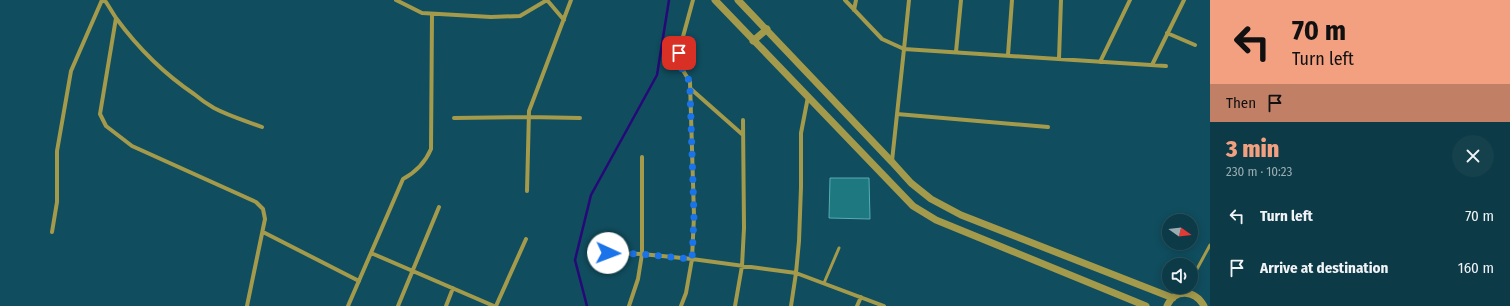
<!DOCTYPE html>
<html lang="en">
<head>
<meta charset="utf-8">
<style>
	body { margin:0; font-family:"Fira Sans Condensed",sans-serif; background:#15414d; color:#f1f3f6; height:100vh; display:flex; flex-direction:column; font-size:15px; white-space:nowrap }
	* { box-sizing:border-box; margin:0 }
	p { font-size:13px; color:#9aadb3 }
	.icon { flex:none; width:22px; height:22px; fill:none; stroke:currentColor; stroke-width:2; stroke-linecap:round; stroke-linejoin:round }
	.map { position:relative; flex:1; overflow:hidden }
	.details { display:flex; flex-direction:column; background:#0c3a46; width:300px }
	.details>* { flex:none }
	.guide { background:#f2a080; color:#111; overflow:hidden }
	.needle { width:26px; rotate:104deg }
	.controls { position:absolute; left:1162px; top:214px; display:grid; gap:8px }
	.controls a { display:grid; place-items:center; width:36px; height:36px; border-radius:50%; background:#0c3a46; box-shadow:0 2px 10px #0003,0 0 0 1px #2c545f; font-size:20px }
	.pin { position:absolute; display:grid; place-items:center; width:34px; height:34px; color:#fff; margin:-17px; border-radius:8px; box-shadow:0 2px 6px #0006 }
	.me { position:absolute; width:44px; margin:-22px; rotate:92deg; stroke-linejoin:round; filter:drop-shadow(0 0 3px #0008) }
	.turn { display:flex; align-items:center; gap:14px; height:84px; padding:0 16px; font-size:18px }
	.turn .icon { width:52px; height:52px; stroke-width:2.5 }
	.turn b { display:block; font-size:28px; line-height:34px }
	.then { display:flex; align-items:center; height:38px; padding:0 16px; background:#0003; gap:8px; font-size:15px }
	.round { display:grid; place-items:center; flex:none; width:42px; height:42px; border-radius:21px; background:#15414d }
	.headline { display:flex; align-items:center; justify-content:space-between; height:68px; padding:0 16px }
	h1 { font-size:24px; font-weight:800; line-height:30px; color:#f2a080 }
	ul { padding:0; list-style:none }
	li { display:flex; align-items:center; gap:12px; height:52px; padding:0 16px }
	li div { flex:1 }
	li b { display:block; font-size:15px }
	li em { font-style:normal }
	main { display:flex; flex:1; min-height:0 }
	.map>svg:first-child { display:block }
</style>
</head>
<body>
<main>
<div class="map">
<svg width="1210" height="306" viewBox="0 0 1210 306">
	<rect width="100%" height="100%" fill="#104d5e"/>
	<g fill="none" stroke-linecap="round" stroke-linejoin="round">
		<path stroke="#270879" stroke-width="2.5" d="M587 306 575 260 591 195 657 75 669 0"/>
	</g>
	<path fill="#1d797f" stroke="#58acb2" d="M830 178H869L870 219 829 218Z"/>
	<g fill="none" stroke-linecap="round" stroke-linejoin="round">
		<path stroke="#a49a4b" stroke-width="3" d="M1191 280 1210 245
			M824 283 839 248
			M1184 293 1187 287"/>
		<path stroke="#a49a4b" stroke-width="4" d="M102 0 106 2 116 18 100 114 106 126 132 146 256 202 263 209 265 219 247 306
			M396 0 422 13 491 17 520 16 547 0
			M547 0 564 20
			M845 0 882 39 904 49 909 0
			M854 10 856 0
			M116 18C138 48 163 73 194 94 200 99 207 104 214 108 229 116 246 121 262 127
			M1167 33 1195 45
			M956 52 961 0
			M1008 55 1012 0
			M1059 59 1061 0
			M1100 62 1130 0
			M1152 65 1184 0
			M691 89 743 135
			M897 114 1048 127
			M454 118 528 117 580 118
			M892 161 904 49 1166 66
			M527 191 529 111 571 0
			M52 232 57 202V151L71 71 102 0
			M263 232 359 281
			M371 253 494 306
			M608 253 642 254 692 259 796 273 884 306
			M348 306 403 179C416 172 425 163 431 149L432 14
			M398 306 439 207
			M446 306 453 288
			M496 306 526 239
			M629 306 638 279 642 254V157
			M681 306 686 293 692 259 694 216 690 82 678 62 681 44 693 0
			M735 306 742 266 744 228 743 120
			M791 306 796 273 799 241 801 187V133L808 97
			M857 306 861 297"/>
		<path stroke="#a49a4b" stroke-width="7" d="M715 0 913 206 936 220 1146 306
			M738 0 892 162 911 183 931 199 961 215 1173 298
			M753 41 767 29
			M1167 306C1175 288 1195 290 1204 306"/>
	</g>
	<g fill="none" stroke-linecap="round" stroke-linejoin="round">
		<path stroke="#1a73e8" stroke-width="7" stroke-dasharray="0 12.6" d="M608 253 642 254 692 259 694 216 690 90V82L678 62 679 53"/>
	</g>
</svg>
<div class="controls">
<a><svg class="needle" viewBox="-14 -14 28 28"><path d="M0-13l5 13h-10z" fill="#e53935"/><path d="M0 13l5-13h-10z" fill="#9aadb3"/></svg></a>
<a><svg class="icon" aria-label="sound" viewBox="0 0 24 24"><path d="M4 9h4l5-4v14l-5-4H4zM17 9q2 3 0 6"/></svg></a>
</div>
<div class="pin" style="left:679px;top:53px;background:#d93025"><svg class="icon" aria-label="arrive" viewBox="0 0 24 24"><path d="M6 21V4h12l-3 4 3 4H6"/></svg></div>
<svg class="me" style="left:608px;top:253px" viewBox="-20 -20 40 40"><circle r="19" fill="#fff"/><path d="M0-13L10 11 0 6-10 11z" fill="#1a73e8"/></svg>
</div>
<section class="details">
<div class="guide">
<div class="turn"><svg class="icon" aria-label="left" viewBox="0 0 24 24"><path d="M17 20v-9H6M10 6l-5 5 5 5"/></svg><div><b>70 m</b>Turn left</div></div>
<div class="then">Then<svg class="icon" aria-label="arrive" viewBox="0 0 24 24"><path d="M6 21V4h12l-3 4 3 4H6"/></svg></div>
</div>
<div class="headline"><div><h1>3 min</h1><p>230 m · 10:23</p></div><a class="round"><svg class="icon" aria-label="close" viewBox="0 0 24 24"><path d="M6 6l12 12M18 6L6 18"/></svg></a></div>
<ul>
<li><svg class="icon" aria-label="left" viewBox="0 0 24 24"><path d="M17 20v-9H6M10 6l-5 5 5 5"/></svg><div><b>Turn left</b></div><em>70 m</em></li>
<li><svg class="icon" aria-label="arrive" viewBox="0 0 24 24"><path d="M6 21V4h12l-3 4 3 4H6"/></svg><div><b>Arrive at destination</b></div><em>160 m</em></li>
</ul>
</section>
</main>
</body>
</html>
